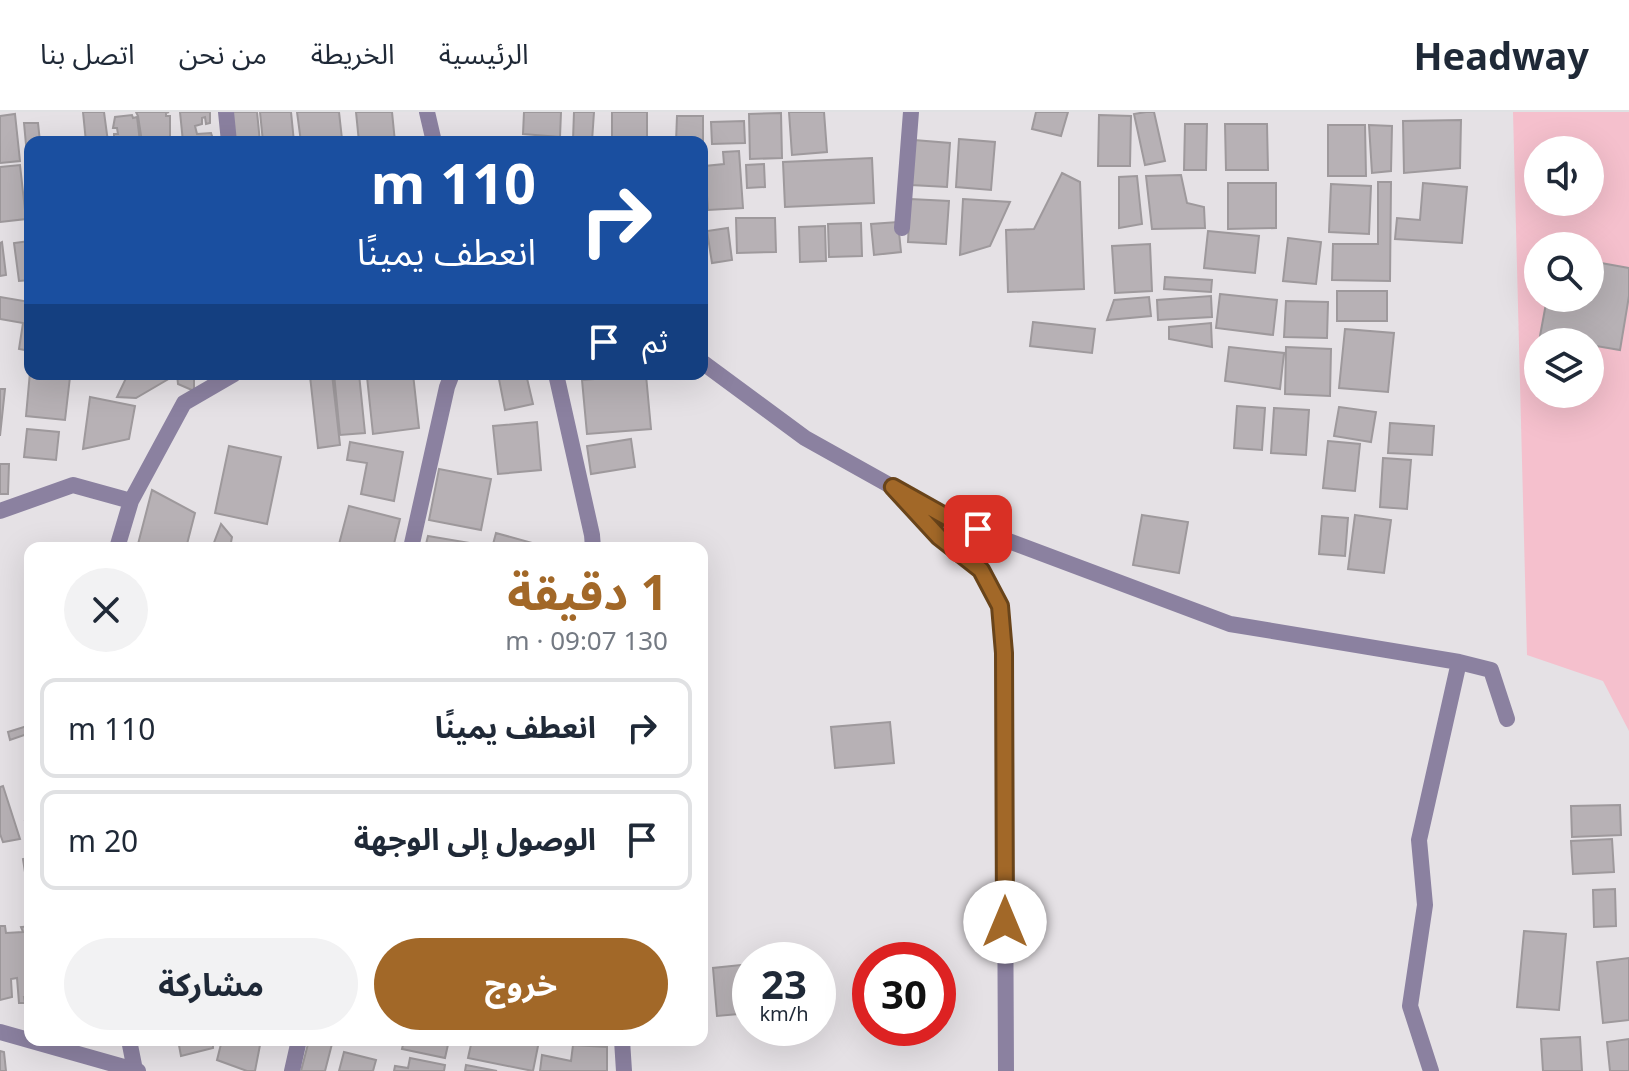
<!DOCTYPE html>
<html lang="ar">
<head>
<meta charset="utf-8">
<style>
	body { margin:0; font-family:"Noto Sans","Noto Sans Arabic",sans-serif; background:#f2f2f3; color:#1f2937; direction:rtl; height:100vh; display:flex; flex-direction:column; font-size:30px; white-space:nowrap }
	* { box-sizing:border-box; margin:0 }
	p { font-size:26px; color:#747a83 }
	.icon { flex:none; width:44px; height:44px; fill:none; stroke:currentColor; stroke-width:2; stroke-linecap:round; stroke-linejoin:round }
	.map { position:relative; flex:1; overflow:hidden; direction:ltr }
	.panel { position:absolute; left:24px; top:430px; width:684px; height:504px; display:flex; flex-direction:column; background:#fff; border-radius:16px; box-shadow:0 8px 32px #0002; direction:rtl }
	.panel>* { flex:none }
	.guide { position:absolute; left:24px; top:24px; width:684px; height:244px; border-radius:16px; box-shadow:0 8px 32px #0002; direction:rtl; background:#1a4fa0; color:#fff; overflow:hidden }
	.fabs { position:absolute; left:1524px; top:24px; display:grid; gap:16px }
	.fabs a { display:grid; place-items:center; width:80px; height:80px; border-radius:50%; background:#fff; box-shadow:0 8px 32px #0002; font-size:40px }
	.speed { position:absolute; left:732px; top:830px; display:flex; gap:16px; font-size:40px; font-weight:700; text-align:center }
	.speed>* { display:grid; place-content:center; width:104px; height:104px; border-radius:50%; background:#fff; box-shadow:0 8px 32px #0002; line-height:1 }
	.speed small { font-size:20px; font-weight:400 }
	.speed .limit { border:12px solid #d22; background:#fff; color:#111 }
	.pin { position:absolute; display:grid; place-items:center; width:68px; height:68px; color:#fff; margin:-34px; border-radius:16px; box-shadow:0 4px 12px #0006 }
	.me { position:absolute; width:88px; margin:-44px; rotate:0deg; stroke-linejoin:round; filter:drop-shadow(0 0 6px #0008) }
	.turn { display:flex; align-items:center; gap:28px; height:168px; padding:0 40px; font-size:36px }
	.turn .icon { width:104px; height:104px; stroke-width:2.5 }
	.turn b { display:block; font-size:56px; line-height:68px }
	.then { display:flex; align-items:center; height:76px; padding:0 40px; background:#0003; gap:16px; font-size:30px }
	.round { display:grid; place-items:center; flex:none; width:84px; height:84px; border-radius:42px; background:#f2f2f3 }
	.summary { display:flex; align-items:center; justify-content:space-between; height:136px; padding:0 40px }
	h1 { font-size:48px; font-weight:700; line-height:60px; color:#a26828 }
	.cta { display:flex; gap:16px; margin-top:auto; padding:16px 40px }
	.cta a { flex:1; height:92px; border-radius:48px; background:#a26828; color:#fff; font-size:32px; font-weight:700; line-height:92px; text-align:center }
	.cta a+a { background:#f2f2f3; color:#1f2937 }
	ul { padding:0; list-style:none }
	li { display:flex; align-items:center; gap:24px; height:100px; margin:0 16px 12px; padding:0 24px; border:4px solid #e0e1e3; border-radius:16px }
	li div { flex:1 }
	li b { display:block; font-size:30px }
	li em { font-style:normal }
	header { display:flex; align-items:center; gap:48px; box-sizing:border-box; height:112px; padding:0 40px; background:#fff; border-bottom:2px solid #e0e1e3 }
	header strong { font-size:38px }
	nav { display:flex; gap:44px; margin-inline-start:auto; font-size:28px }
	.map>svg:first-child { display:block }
</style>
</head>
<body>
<header>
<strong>Headway</strong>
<nav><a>الرئيسية</a><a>الخريطة</a><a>من نحن</a><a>اتصل بنا</a></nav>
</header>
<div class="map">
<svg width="1629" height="959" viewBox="0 0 1629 959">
	<rect width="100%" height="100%" fill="#e5e1e5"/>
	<path fill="#f5c0cd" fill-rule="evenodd" d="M1513 0H1629V619L1603 569 1527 543ZM1538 38H1590V90H1538ZM1538 134H1590V186H1538ZM1538 230H1590V282H1538Z"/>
	<path fill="#b7b1b5" stroke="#9e999c" stroke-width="2" d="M83 0H104L108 30H86Z
		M136 0H169L166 1V4H170V30H142L138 4Z
		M180 0H210V11L206 12 205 5 202 6V12L195 14 197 22 211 21 214 30H183Z
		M228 0H257L260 30H231Z
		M260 0H291L294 30H263Z
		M297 0H339L342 27 301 30Z
		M356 0H392L395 30H359Z
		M524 0H561L560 25 523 22Z
		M574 0H594L592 29 573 28Z
		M612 0H647V30H612Z
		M789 0H824L827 40 792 43Z
		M1036 0H1068L1061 24 1032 17Z
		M1146 0H1154L1165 49 1145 53 1134 2Z
		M781 1 782 46 750 47 749 2Z
		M15 2 20 49 0 51V4Z
		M132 3 133 6 137 5 140 30H114V22H118L117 16H113L115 5Z
		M1099 3 1131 4 1130 54H1098Z
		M677 4H703V38L702 30H676Z
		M1461 8 1460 56 1404 61 1403 9Z
		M744 9 745 31 712 32 711 10Z
		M24 11H38L40 30H30V54H28Z
		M1185 12H1207L1206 58H1184Z
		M1225 12H1267L1268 58H1226Z
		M1328 13H1365L1366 64H1328Z
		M1369 13 1392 14 1391 59 1372 61Z
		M959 27 995 30 991 78 956 75Z
		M914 28 950 31 947 75 911 73Z
		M739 39 743 96 708 98 705 54 724 52 723 40Z
		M872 46 874 91 785 95 783 50Z
		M764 52 765 75 747 76 746 53Z
		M20 53 26 107 0 110V55Z
		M1062 61 1080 70 1084 177 1008 180 1006 118 1034 117Z
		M1181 63 1187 91 1204 95 1205 116 1152 117 1146 64Z
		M1137 64 1142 112 1119 116V65Z
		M1378 70H1391L1390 169 1332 168 1333 132H1378Z
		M1228 71H1276V116L1228 117Z
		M1423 71 1467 75 1462 131 1395 127 1397 106 1420 108Z
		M1331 72 1371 74 1369 122 1329 120Z
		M910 87 949 89 946 132 908 130Z
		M963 87 1010 90 990 134 960 143Z
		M736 106H775L776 140 737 141Z
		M898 110 901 140 874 143 871 112Z
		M861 111 862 144 829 145 828 112Z
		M825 114 826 149 800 150 799 115Z
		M728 116 732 148 712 151 707 119Z
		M1208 119 1259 124 1255 161 1204 156Z
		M1288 126 1321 130 1316 172 1283 169Z
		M30 129V168L19 169 14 131Z
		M2 130 6 163 0 164V131Z
		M1150 132 1152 179 1115 181 1112 134Z
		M1590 149 1629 156V184L1620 238 1590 233V230H1575L1540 224 1547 186H1590Z
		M1165 165 1212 168 1211 180 1164 177Z
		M1337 179H1387V209H1337Z
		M1220 182 1277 188 1273 223 1216 216Z
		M1211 184 1212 205 1158 208 1157 188Z
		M0 185 30 190V239L19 237 23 211 0 207Z
		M1149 185 1151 204 1107 208 1114 188Z
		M1286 189 1328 190 1327 226 1284 225Z
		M1033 210 1095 217 1092 241 1030 234Z
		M1211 211 1212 235 1169 227V215Z
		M1345 217 1394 221 1388 280 1339 276Z
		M1229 235 1284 241 1280 277 1225 269Z
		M1286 235 1331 237 1330 284 1285 282Z
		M30 260V262L70 265 65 308 26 304Z
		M128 262H177L136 286 117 285Z
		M177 262H185L194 265V279L178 272Z
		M332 262 340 333 318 336 310 264Z
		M334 262H359L365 321 340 323Z
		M392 262H413L419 316 373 322 367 265Z
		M498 262H526L533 292 505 298Z
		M646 263 651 317 587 322 582 268Z
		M0 277H5L0 324Z
		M90 285 135 294 129 327 83 337Z
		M1237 294 1265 296 1262 338 1234 336Z
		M1339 295 1376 300 1371 330 1334 324Z
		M1274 296 1309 298 1306 343 1271 341Z
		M537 310 541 358 498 362 493 314Z
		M1390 311 1434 314 1432 343 1388 341Z
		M27 317 59 320 56 348 24 345Z
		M631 327 635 355 591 362 587 334Z
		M1328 329 1360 332 1355 379 1323 376Z
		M350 330 403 340 394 389 361 382 367 351 347 348Z
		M229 334 281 345 267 412 215 401Z
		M1383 346 1411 348 1407 397 1380 395Z
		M0 352H9L8 382H0Z
		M439 357 491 367 481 418 429 408Z
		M152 378 195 401 186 436H137Z
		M349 394 400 407 393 436H338Z
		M1142 403 1188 410 1179 461 1133 453Z
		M1355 403 1391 408 1384 461 1348 457Z
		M1322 404 1348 406 1345 444 1319 442Z
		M221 412 232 425 230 436H212Z
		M496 421 550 436H492Z
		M428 424 470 431 469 436H425Z
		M890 610 894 651 835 656 831 615Z
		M30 613V621L10 628 8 620Z
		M3 674 20 727 3 730 0 722V675Z
		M1620 693 1621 723 1572 725 1571 694Z
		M25 709H30V727H28Z
		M1612 727 1614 760 1573 762 1571 729Z
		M30 746V793L23 747Z
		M1615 777 1616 814 1594 815 1593 778Z
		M0 814H5L6 821 23 820 21 815 30 814V885H24L25 891H19L17 866 11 867 12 885 0 888Z
		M1524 819 1566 822 1559 898 1517 895Z
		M1629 846V908L1603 911 1597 850Z
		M750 852V901L717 904 713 856Z
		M1580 925 1582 959H1543L1541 927Z
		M1629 927V959H1610L1607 930Z
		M178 928H213V936L181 944Z
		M222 928H261L255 959H247L217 948Z
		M309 928H333L325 959H301Z
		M404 928H449L445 946 402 937Z
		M472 928 539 929 533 959 468 946Z
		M573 933 607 935V959H540L542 943 571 949Z
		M0 939 4 940 6 959H0Z
		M344 940 376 948 373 959H339Z
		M410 946 445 953 444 959H394L395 954 408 956Z
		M466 953 497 959H465Z"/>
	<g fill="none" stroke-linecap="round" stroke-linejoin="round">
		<path stroke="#8b81a0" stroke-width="16" d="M226 0 229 30
			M427 0 434 30
			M902 116 911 0
			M702 250 805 326 950 407 1230 512 1459 550 1491 558 1507 607
			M556 262 592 423 593 436
			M905 388 939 425 981 458 1000 494 1004 541 1006 959
			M0 399 73 373 131 389
			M117 436 131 389 184 291 234 262
			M411 436 447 275 452 262
			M0 920 138 959
			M129 928 135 958
			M622 928 624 959
			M292 959 299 928
			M1431 959 1410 894 1425 793 1419 728 1459 550"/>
	</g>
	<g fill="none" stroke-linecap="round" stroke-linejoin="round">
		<g stroke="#69441a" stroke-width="20">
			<path id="route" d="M978 417 950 407 893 375 939 425 981 458 1000 494 1004 541 1005 810"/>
		</g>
		<use href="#route" stroke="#a26828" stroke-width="14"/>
	</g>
</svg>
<div class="fabs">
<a><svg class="icon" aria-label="sound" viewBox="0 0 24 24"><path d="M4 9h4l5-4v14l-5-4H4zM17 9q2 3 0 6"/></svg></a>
<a><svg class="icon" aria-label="search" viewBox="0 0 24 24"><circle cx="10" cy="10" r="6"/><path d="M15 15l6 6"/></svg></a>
<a><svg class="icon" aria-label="layers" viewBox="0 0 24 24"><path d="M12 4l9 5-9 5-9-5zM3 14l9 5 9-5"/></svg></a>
</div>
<div class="speed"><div>23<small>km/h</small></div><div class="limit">30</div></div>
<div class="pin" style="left:978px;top:417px;background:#d93025"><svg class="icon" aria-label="arrive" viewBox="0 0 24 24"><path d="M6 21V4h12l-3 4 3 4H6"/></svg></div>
<svg class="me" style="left:1005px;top:810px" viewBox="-20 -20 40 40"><circle r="19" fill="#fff"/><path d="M0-13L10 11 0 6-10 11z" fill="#a26828"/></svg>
<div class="guide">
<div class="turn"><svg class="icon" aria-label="right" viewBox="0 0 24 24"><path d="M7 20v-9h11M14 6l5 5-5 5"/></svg><div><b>110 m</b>انعطف يمينًا</div></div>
<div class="then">ثم<svg class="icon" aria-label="arrive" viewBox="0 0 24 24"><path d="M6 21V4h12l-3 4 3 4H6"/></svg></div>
</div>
<section class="panel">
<div class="summary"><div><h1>1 دقيقة</h1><p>130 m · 09:07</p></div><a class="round"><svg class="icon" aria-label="close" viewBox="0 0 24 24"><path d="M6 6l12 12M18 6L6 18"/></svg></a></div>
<ul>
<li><svg class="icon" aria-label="right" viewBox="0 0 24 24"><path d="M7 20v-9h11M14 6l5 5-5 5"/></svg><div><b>انعطف يمينًا</b></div><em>110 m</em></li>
<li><svg class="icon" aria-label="arrive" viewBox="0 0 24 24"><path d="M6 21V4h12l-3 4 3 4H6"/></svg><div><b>الوصول إلى الوجهة</b></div><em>20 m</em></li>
</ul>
<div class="cta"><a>خروج</a><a>مشاركة</a></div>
</section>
</div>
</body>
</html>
